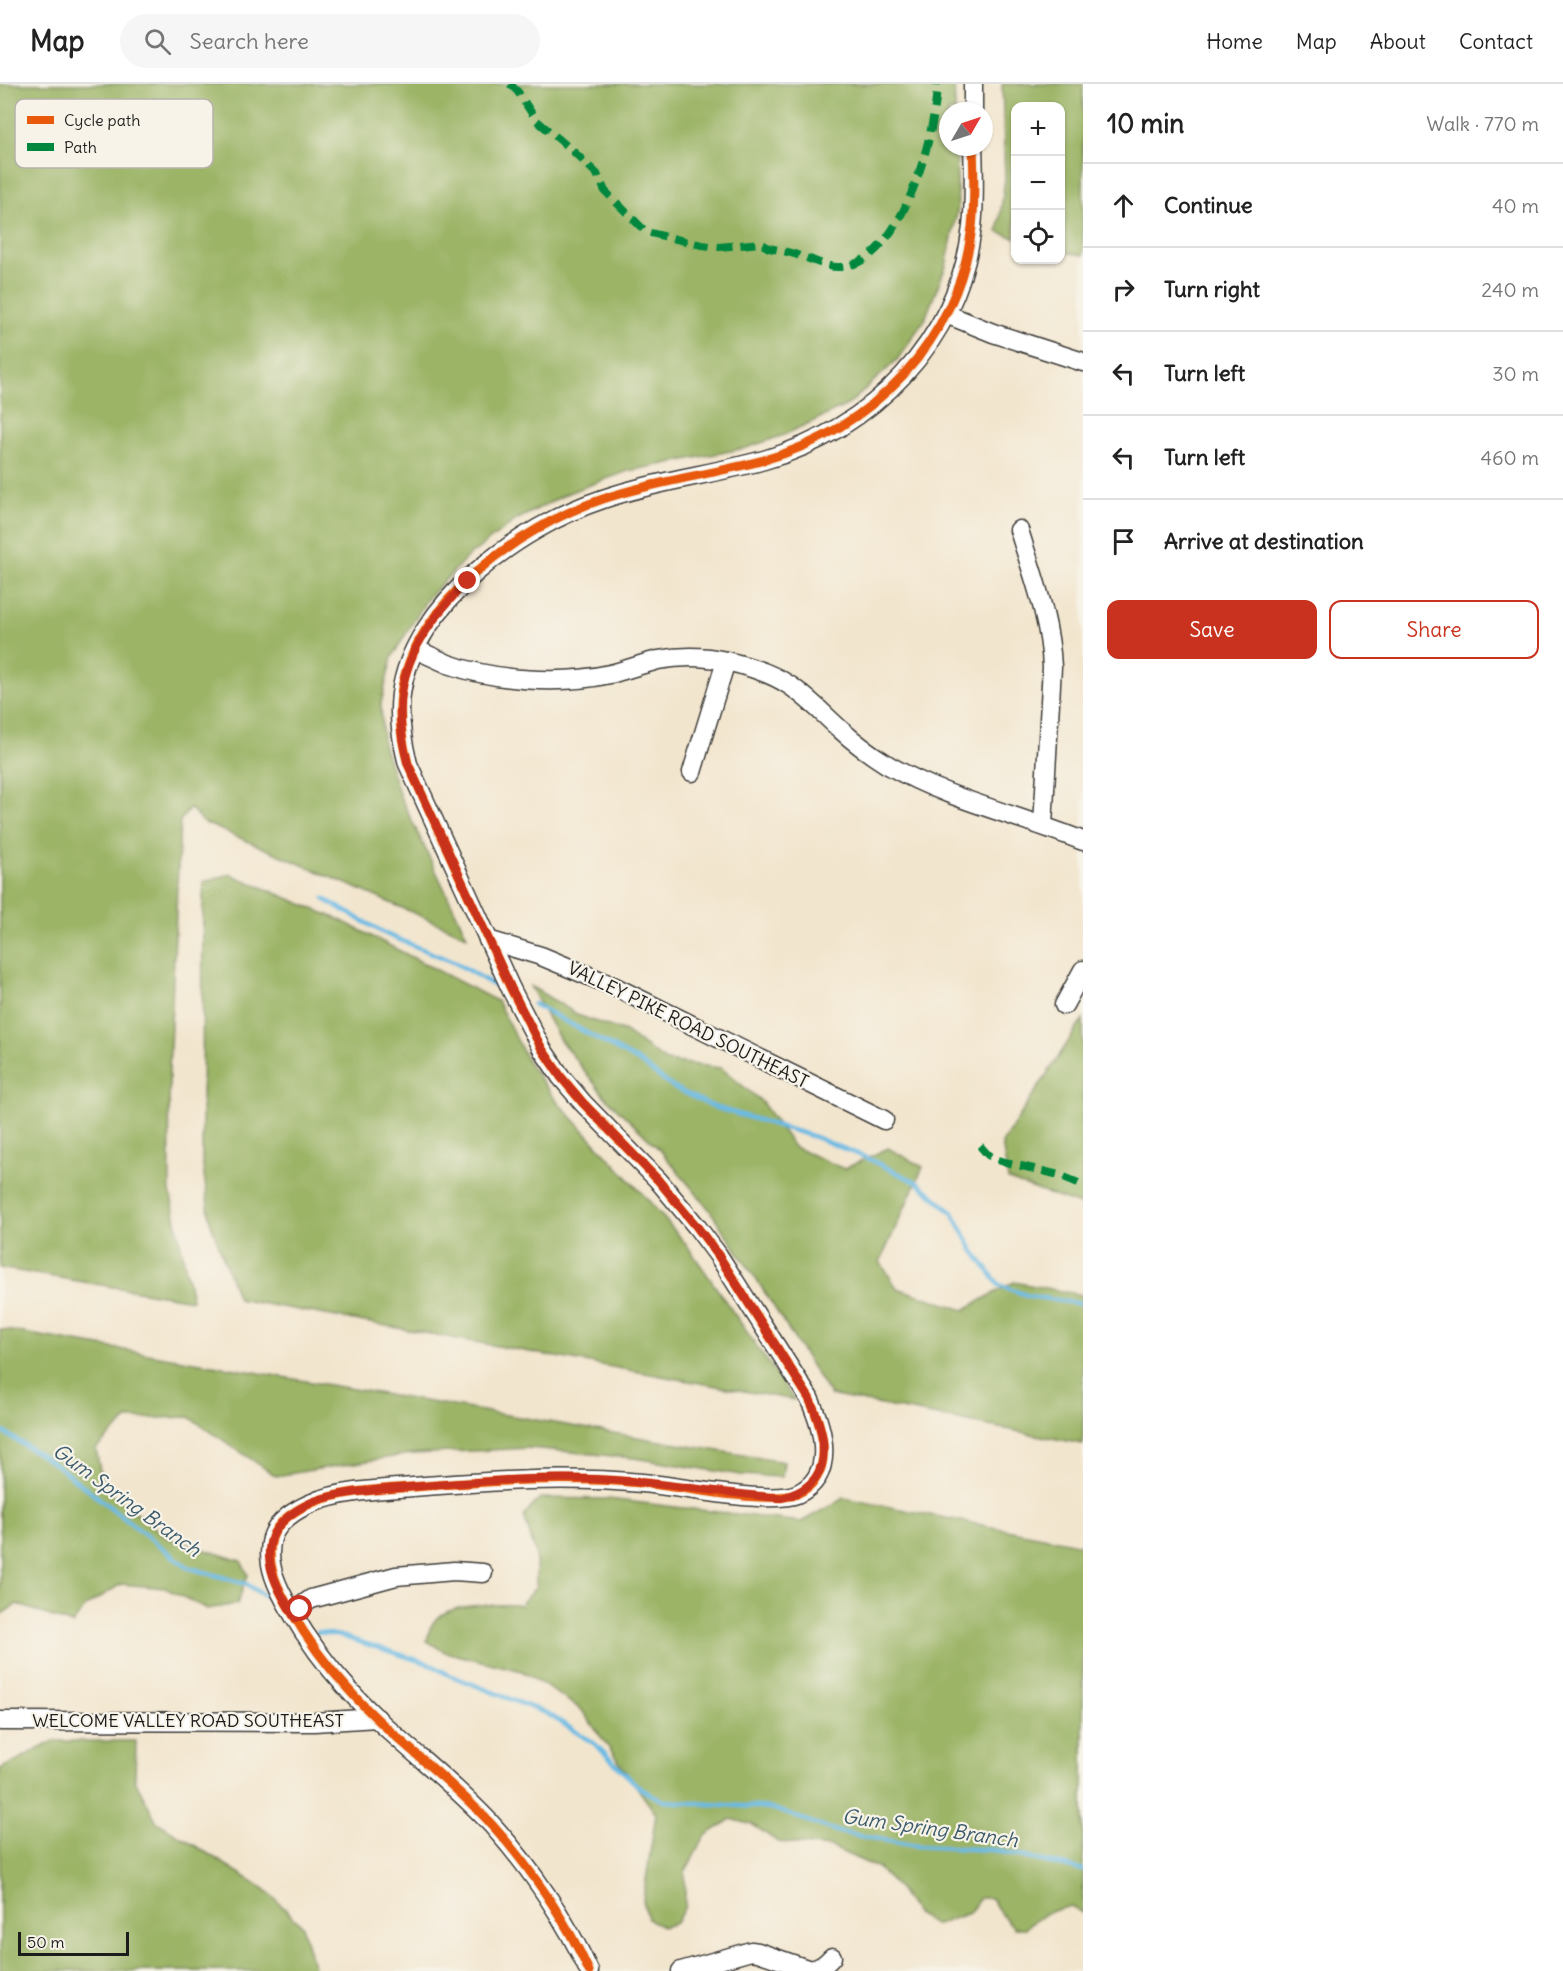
<!DOCTYPE html>
<meta charset="utf-8">
<style>
body{margin:0;font-family:Delius,sans-serif;background:#f6f6f6;color:#222}
.controls{position:absolute;right:18px;top:18px;display:grid;overflow:hidden;border-radius:12px;box-shadow:0 2px 4px #0004}
.controls button{width:54px;height:54px;display:grid;place-items:center;padding:0;border:0;border-bottom:2px solid #e0e0e0;background:#fff;color:#222;font:30px sans-serif}
.compass{position:absolute;left:939px;top:18px;width:54px;height:54px;border-radius:50%;background:#fff;box-shadow:0 2px 4px #0004;rotate:51deg}
.scale{position:absolute;left:18px;bottom:15px;width:111px;box-sizing:border-box;padding-left:6px;border:3px solid #1c1c1c;border-top:0;font-size:16px;line-height:21px;white-space:nowrap;color:#1c1c1c;-webkit-text-stroke:4px #f7f3e8;paint-order:stroke}
.stop{position:absolute;width:18px;height:18px;margin:-14px;border:4px solid #c8321e;border-radius:50%;background:#fff}
.stop.end{background:#c8321e;border-color:#fff;box-shadow:0 2px 6px #0008}
.list{margin:0;padding:0;list-style:none}
h2{display:flex;justify-content:space-between;align-items:center;height:78px;margin:0;padding:0 24px;font-size:26px}
h2 small{font-size:20px;font-weight:400;color:#767676}
.list li{display:grid;grid-template-columns:39px 1fr auto;gap:18px;align-items:center;box-sizing:border-box;height:84px;padding:0 24px;border-top:2px solid #e0e0e0}
.list b{display:block;font-size:22px;white-space:nowrap}
.list em{font-size:20px;font-style:normal;color:#767676}
.actions{display:flex;gap:12px;padding:18px 24px}
.actions a{flex:1;padding:14px 0;border:2px solid #c8321e;border-radius:12px;text-align:center;font-size:21px;color:#c8321e}
.actions .main{background:#c8321e;color:#fff}
.icon{flex:none;width:33px;height:33px;fill:none;stroke:currentColor;stroke-width:2;stroke-linecap:round;stroke-linejoin:round}
.map{position:relative;flex:none;width:1083px;height:1887px;overflow:hidden}
header{display:flex;align-items:center;gap:36px;box-sizing:border-box;height:84px;padding:0 30px;background:#fff;border-bottom:2px solid #e0e0e0}
header strong{font-size:28px}
nav{display:flex;gap:33px;margin-inline-start:auto;font-size:21px}
.search{width:420px;height:54px;background:#f6f6f6;display:flex;align-items:center;gap:15px;box-sizing:border-box;padding:0 21px;border-radius:33px;color:#767676;font-size:22px}
main{display:flex}
aside{flex:1;background:#fff}
.map>svg:first-child{display:block}
.forest{fill:#9bb466;stroke:#5c6841;stroke-width:1.5}
.lines{fill:none;stroke-linecap:round;stroke-linejoin:round}
.stream{stroke:#69bae4;stroke-width:4.5}
.minor-casing{stroke:#3c3a37;stroke-width:21}
.minor{stroke:#fff;stroke-width:18}
.quiet{stroke:#00873e;stroke-width:8;stroke-dasharray:15 8;stroke-linecap:butt}
.cycleway-casing{stroke:#f7f3e8;stroke-width:13}
.cycleway{stroke:#e8590c;stroke-width:9}
.route{stroke:#c8321e;stroke-width:8}
.labels{text-anchor:middle;stroke-width:4.5;stroke-linejoin:round;paint-order:stroke}
.street-label{font-size:18px;fill:#1c1c1c;stroke:#f7f3e8}
.water-label{font-size:20px;font-style:italic;fill:#3b5b6c;stroke:#f7f3e8}
.key{fill:#f7f3e8;stroke:#b5b2ab;stroke-width:1.5}
.key-label{font-size:16px;fill:#1c1c1c}
</style>
<header>
<strong>Map</strong>
<div class="search"><svg class="icon" aria-label="search" viewBox="0 0 24 24"><circle cx="10" cy="10" r="6"/><path d="M15 15l6 6"/></svg>Search here</div>
<nav><a>Home</a><a>Map</a><a>About</a><a>Contact</a></nav>
</header>
<main>
<div class="map">
<svg width="1083" height="1887" viewBox="0 0 1083 1887">
<rect width="100%" height="100%" fill="#f7f3e8"/>
<filter id="ink" filterUnits="userSpaceOnUse"><feTurbulence type="fractalNoise" baseFrequency=".0167" numOctaves="2"/><feDisplacementMap in="SourceGraphic" scale="12" xChannelSelector="R" yChannelSelector="G"/><feConvolveMatrix kernelMatrix="1 2 1 2 8 2 1 2 1" color-interpolation-filters="sRGB"/></filter>
<filter id="wash" filterUnits="userSpaceOnUse"><feTurbulence type="fractalNoise" baseFrequency=".008" numOctaves="4" result="noise"/><feDisplacementMap in="SourceGraphic" scale="24" xChannelSelector="R" yChannelSelector="G"/><feGaussianBlur stdDeviation="1.35" result="paint"/><feColorMatrix in="noise" values="0 0 0 0 0 0 0 0 0 0 0 0 0 0 0 0 0 1.4 0 .05"/><feComposite in="paint" operator="in"/></filter>
<g filter="url(#wash)">
<rect width="100%" height="100%" fill="#f2e5cd"/>
<g class="forest">
<path d="M0 0H954L955 27H948V63H956L958 124 946 182 925 235 897 276 849 320 784 351 746 364 628 387 568 409 516 436 466 474 427 515 392 573 381 619 383 660 400 712 467 852 203 738 190 724 180 737 169 987 170 1107 192 1216 0 1184Z"/>
<path d="M1002 0H1083V171L1061 168 1060 22H1016L1015 154 998 148 1005 95Z"/>
<path d="M230 790 340 836 497 917 530 981 554 1014 650 1118 686 1160 794 1316 238 1215 210 1137 202 1075 203 798Z"/>
<path d="M530 902 580 932 625 948 666 977 721 984 761 1017 794 1063 844 1085 888 1064 923 1083 880 1178 897 1204 964 1226 1014 1198 1083 1211V1360L830 1311 762 1204 709 1125 660 1066 606 1014 560 956Z"/>
<path d="M1083 935V1122L1008 1096 1002 1059Z"/>
<path d="M0 1245 784 1378 782 1393 741 1391 634 1374 530 1364 410 1370 276 1392 189 1333 127 1335 96 1365 103 1403 168 1454 241 1477 248 1491 237 1520 207 1525 165 1504 121 1500 86 1522 72 1540 17 1520 0 1531Z"/>
<path d="M540 1414 608 1415 801 1438 844 1414 1083 1461V1829L1071 1822 1046 1829 1025 1844H1014L999 1827 991 1814H980L969 1829 936 1841 916 1830 899 1805 878 1784 831 1763 778 1758 753 1741 731 1735 705 1752 685 1788V1822L676 1839 663 1843 648 1835 643 1816 656 1730 581 1625 522 1587 445 1568 427 1557C428 1553 429 1546 431 1542 445 1516 494 1521 520 1521L536 1503V1471L524 1432Z"/>
<path d="M54 1657H136L135 1696 157 1738 265 1805 302 1842 315 1887H0V1685Z"/>
</g>
<g class="lines">
<g class="stream">
<path d="M324 815 388 851 456 879 497 903"/>
<path d="M534 920 638 977 674 1004 714 1023 815 1053 867 1074 918 1099 953 1129 973 1166 999 1201 1029 1212 1083 1220"/>
<path d="M0 1346 55 1380 187 1483 246 1500 272 1517"/>
<path d="M317 1548 341 1552 430 1580 449 1591 548 1630 595 1660 641 1705 664 1717 771 1724 839 1748 917 1762 993 1766 1083 1786"/>
</g>
</g>
</g>
<g filter="url(#ink)">
<g class="lines">
<g class="minor-casing">
<g id="minor">
<path d="M973 27V0"/>
<path d="M946 230 993 249 1083 278"/>
<path d="M1019 446C1033 492 1050 535 1052 583L1043 741"/>
<path d="M415 565C426 570 437 575 448 580 495 597 562 601 610 590 626 586 642 580 658 576 680 572 705 572 726 577 748 582 771 589 789 601 809 614 824 631 841 646 855 659 872 671 888 681 949 716 1019 731 1083 757"/>
<path d="M692 688 726 577"/>
<path d="M488 856 541 872 613 902 884 1036"/>
<path d="M1064 921 1083 886"/>
<path d="M295 1534 304 1520 311 1515 396 1492 454 1487 483 1489"/>
<path d="M0 1637 314 1638 377 1634"/>
<path d="M589 1887C566 1836 530 1783 493 1742 448 1692 392 1655 348 1605 326 1581 307 1555 291 1527 278 1505 265 1480 272 1454 277 1437 297 1425 312 1419 339 1407 383 1405 413 1403 489 1397 565 1392 642 1399 676 1402 770 1421 797 1410 837 1392 823 1344 809 1314L718 1171 697 1143 658 1096 583 1019 561 993 542 965 511 905 408 680C402 657 398 635 401 610 413 519 521 442 603 415 655 397 710 391 764 376 871 346 959 257 972 143 975 117 974 90 973 63"/>
<path d="M681 1887 751 1867 758 1868 810 1886C820 1884 825 1881 832 1873"/>
</g>
</g>
<use href="#minor" class="minor"/>
<g class="quiet">
<path d="M510 0 518 8 536 36 573 67 597 90 605 107 646 148 702 161 719 163 760 159 769 164C779 166 790 168 800 172 812 175 827 184 840 183 902 181 936 49 937 0"/>
<path d="M980 1062 988 1071 997 1076 1059 1091 1083 1101"/>
</g>
<g class="cycleway-casing">
<path id="cycleway" d="M589 1887C566 1836 530 1783 493 1742 448 1692 392 1655 348 1605 326 1581 307 1555 291 1527 278 1505 265 1480 272 1454 277 1437 297 1425 312 1419 339 1407 383 1405 413 1403 489 1397 565 1392 642 1399 676 1402 770 1421 797 1410 837 1392 823 1344 809 1314L718 1171 697 1143 658 1096 583 1019 561 993 542 965 511 905 408 680C402 657 398 635 401 610 413 519 521 442 603 415 655 397 710 391 764 376 871 346 959 257 972 143 975 117 974 90 973 63"/>
</g>
<use href="#cycleway" class="cycleway"/>
</g>
</g>
<g class="lines" filter="url(#ink)">
<path class="route" d="M300 1525 295 1534C281 1511 259 1476 274 1449 282 1435 297 1425 312 1418 337 1408 383 1405 411 1403 471 1398 532 1393 592 1395 656 1397 718 1409 782 1414 836 1400 828 1355 809 1314L718 1171 697 1143 658 1096 583 1019 561 993 542 965 511 904 408 680C386 603 413 551 468 497"/>
</g>
<g class="labels">
<g class="street-label">
<text transform="translate(688 941) rotate(26)" y="6">VALLEY PIKE ROAD SOUTHEAST</text>
<text x="188" y="1643">WELCOME VALLEY ROAD SOUTHEAST</text>
</g>
<g class="water-label">
<text transform="translate(127 1416) rotate(36)" y="7">Gum Spring Branch</text>
<text transform="translate(930 1744) rotate(8)" y="7">Gum Spring Branch</text>
</g>
</g>
<rect x="15" y="15" width="198" height="69" rx="9" class="key"/>
<rect x="27" y="32" width="27" height="8" fill="#e8590c"/>
<rect x="27" y="59" width="27" height="8" fill="#00873e"/>
<g class="key-label">
<text x="64" y="42">Cycle path</text>
<text x="64" y="69">Path</text>
</g>
</svg>
<div class="controls">
<button>+</button>
<button>−</button>
<button><svg class="icon" aria-label="locate" viewBox="0 0 24 24"><circle cx="12" cy="12" r="6"/><path d="M12 2v4M12 18v4M2 12h4M18 12h4"/></svg></button>
</div>
<svg class="compass" viewBox="-18 -18 36 36"><path d="M0-13l5 13h-10z" fill="#e53935"/><path d="M0 13l5-13h-10z" fill="#767676"/></svg>
<div class="scale">50 m</div>
<div class="stop" style="left:300px;top:1525px"></div>
<div class="stop end" style="left:468px;top:497px"></div>
</div>
<aside>
<h2>10 min<small>Walk · 770 m</small></h2>
<ul class="list">
<li><svg class="icon" aria-label="ahead" viewBox="0 0 24 24"><path d="M12 20V5M6 11l6-6 6 6"/></svg><div><b>Continue</b></div><em>40 m</em></li>
<li><svg class="icon" aria-label="right" viewBox="0 0 24 24"><path d="M7 20v-9h11M14 6l5 5-5 5"/></svg><div><b>Turn right</b></div><em>240 m</em></li>
<li><svg class="icon" aria-label="left" viewBox="0 0 24 24"><path d="M17 20v-9H6M10 6l-5 5 5 5"/></svg><div><b>Turn left</b></div><em>30 m</em></li>
<li><svg class="icon" aria-label="left" viewBox="0 0 24 24"><path d="M17 20v-9H6M10 6l-5 5 5 5"/></svg><div><b>Turn left</b></div><em>460 m</em></li>
<li><svg class="icon" aria-label="arrive" viewBox="0 0 24 24"><path d="M6 21V4h12l-3 4 3 4H6"/></svg><div><b>Arrive at destination</b></div></li>
</ul>
<div class="actions"><a class="main">Save</a><a>Share</a></div>
</aside>
</main>
